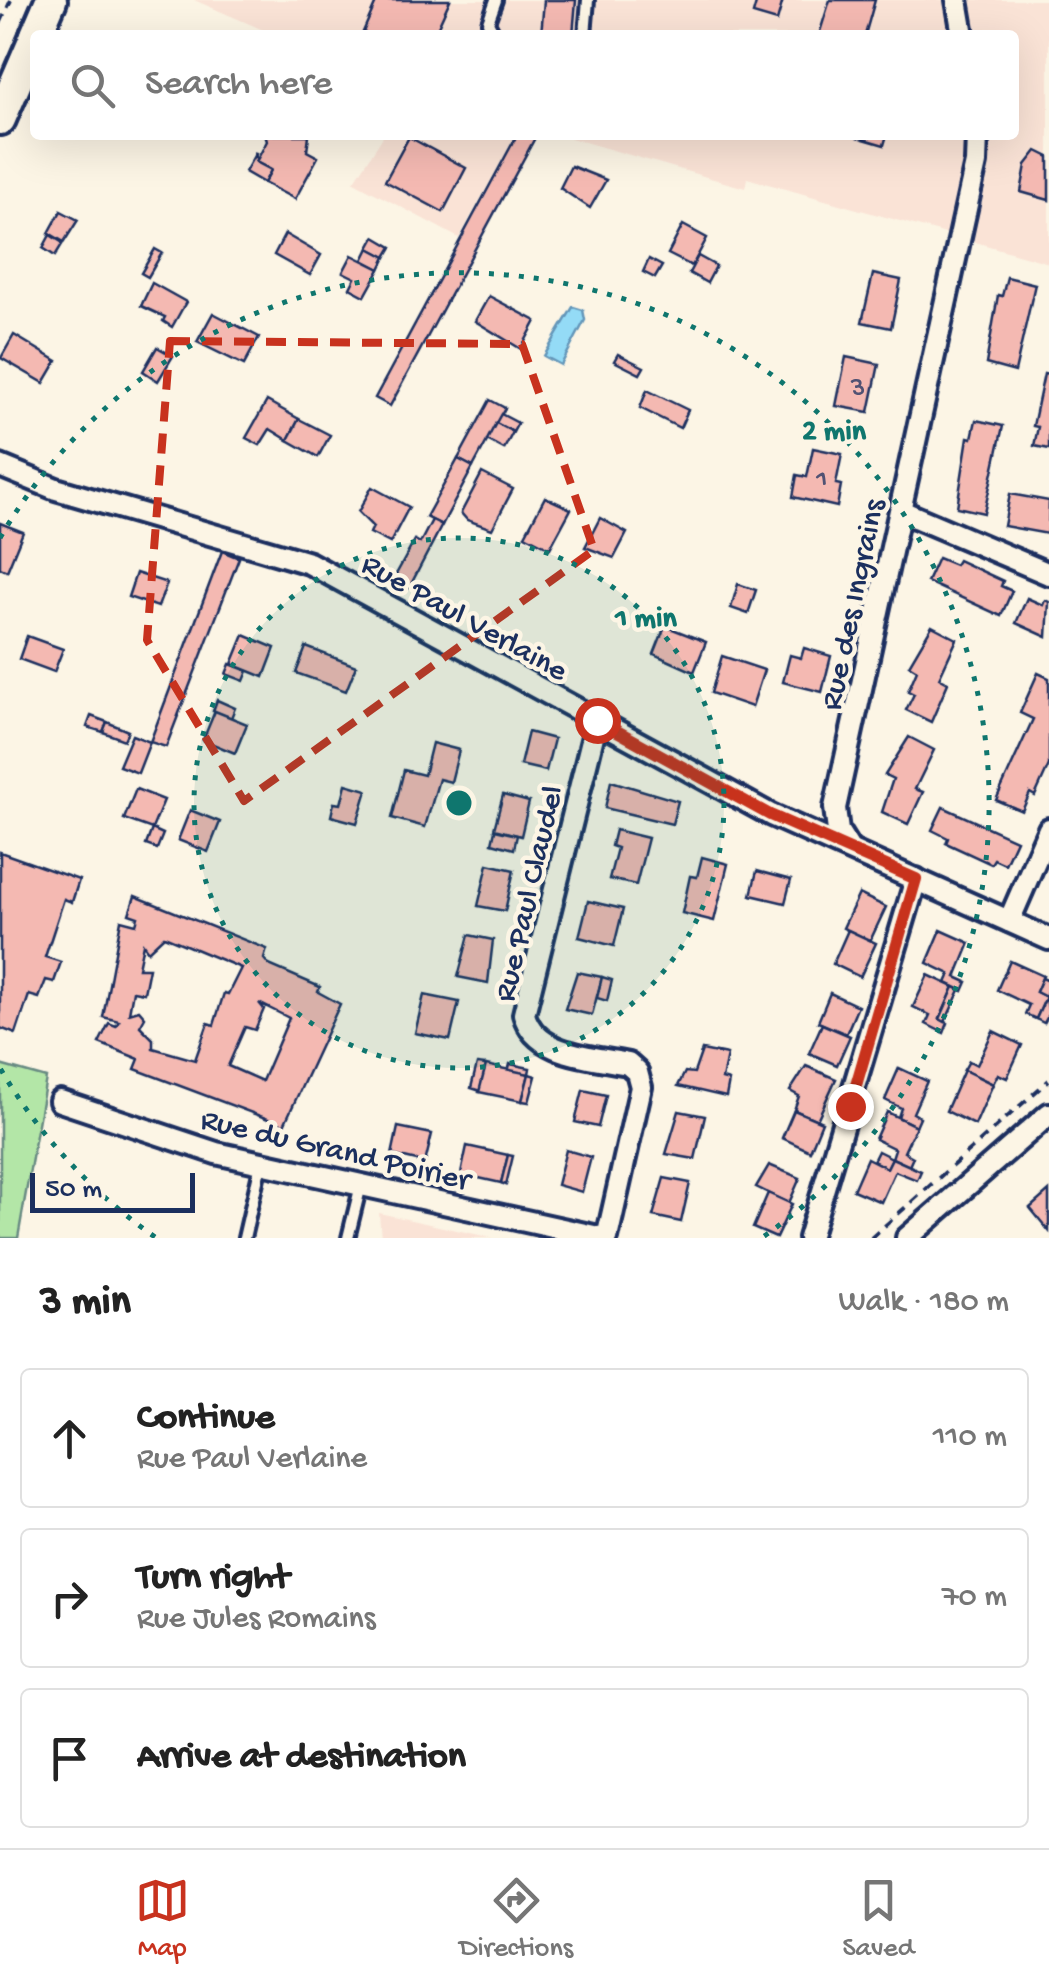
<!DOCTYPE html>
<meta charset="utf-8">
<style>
body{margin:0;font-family:"Gochi Hand",sans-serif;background:#f6f6f6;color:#222}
.scale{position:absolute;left:30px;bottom:25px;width:165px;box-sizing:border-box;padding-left:10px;border:5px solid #1b2f5e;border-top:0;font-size:28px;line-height:35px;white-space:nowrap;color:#1b2f5e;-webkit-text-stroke:8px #fcf5e5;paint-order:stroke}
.stop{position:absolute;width:30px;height:30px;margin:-22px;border:8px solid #c8321e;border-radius:50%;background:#fff}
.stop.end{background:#c8321e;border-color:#fff;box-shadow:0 2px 10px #0008}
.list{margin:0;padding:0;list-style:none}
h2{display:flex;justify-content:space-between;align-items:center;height:130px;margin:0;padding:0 40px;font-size:42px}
h2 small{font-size:32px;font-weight:400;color:#767676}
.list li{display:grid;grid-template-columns:65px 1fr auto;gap:30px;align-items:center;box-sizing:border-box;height:140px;margin:0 20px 20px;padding:0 20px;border:2px solid #e0e0e0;border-radius:10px}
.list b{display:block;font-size:38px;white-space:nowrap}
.list p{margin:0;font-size:32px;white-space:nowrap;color:#767676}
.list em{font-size:32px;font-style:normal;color:#767676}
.icon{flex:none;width:55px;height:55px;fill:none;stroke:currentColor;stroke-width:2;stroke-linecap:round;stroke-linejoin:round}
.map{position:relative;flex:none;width:1049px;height:1238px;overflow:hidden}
.search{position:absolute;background:#fff;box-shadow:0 10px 40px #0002;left:30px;right:30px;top:30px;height:110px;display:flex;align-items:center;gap:25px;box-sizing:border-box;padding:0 35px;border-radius:10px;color:#767676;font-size:38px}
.sheet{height:610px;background:#fff}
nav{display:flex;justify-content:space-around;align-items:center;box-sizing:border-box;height:140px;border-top:2px solid #e0e0e0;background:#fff;font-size:28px;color:#767676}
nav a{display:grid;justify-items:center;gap:5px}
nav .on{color:#c8321e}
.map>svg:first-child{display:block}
.built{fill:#fae3d6}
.green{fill:#b3e6a7;stroke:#678a82;stroke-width:2.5}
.water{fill:#94dbf6;stroke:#6496b9;stroke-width:2.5}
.building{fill:#f4b9b2;stroke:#1b2f5e;stroke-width:2.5;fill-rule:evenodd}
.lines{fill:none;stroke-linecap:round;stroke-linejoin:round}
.service-casing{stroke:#1b2f5e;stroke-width:18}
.minor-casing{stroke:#1b2f5e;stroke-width:28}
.primary-casing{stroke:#1b2f5e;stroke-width:38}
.path{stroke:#1b2f5e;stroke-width:4;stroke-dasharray:10 8;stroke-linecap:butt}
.service{stroke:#fcf5e5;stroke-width:10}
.minor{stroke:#fcf5e5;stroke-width:20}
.primary{stroke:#fcf5e5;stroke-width:30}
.route{stroke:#c8321e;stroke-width:12}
.marked{fill:none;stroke:#c8321e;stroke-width:8;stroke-dasharray:20 12;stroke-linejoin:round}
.ring{fill:none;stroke:#0f766e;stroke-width:5;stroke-dasharray:5 10}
.labels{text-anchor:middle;stroke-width:9;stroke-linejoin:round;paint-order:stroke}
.number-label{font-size:28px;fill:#515273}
.street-label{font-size:32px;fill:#1b2f5e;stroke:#fcf5e5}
.centre{fill:#0f766e;stroke:#fcf5e5;stroke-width:5}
.ring-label{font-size:30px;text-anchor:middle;font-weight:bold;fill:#0f766e;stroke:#fcf5e5;stroke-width:9;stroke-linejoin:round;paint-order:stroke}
</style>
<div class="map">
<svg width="1049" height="1238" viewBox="0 0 1049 1238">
<rect width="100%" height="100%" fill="#fcf5e5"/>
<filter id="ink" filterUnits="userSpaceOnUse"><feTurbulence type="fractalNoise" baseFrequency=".01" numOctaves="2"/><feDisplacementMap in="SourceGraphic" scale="20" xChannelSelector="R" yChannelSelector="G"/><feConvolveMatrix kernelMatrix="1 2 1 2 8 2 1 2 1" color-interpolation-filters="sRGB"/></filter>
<g filter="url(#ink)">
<g class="built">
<path d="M194 0H1049V263L747 178 745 188 560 135H1014V35H275Z"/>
<path d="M384 135H516L459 238 354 182Z"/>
<path d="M379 1213 493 1238H381Z"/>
</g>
<path class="green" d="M0 1065 46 1078 18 1238H0Z"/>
<path class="water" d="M573 307 583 310 585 320 561 365 544 356Z"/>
<g class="building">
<path d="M377 0H450L434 35H370L363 32Z"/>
<path d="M544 0H576L573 35H541Z"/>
<path d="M757 0H783L777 21 753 14Z"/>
<path d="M830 0H875L865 35H819Z"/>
<path d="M265 135H309L307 151 318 157 295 199 264 183 271 170 256 162 267 141Z"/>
<path d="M517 135 536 136 390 406 375 398Z"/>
<path d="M850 135H887L884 145Z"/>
<path d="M409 137 466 168 443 212 385 181Z"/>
<path d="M1037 151 1049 157V200L1021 192 1026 165Z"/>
<path d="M256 152V162L271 170 264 183 245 172Z"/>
<path d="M571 166 606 180 590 208 560 188Z"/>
<path d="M61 211 78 220 64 242 49 233Z"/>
<path d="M683 225 707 238 692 266 668 254Z"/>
<path d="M285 234 321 255 310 275 274 255Z"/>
<path d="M50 235 63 243 55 256 43 248Z"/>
<path d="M375 237 392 247 386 257 369 248Z"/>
<path d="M369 248 386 257 380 269 363 260Z"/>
<path d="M155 249 162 253 148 277 141 273Z"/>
<path d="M352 255 380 269 365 296 350 288 355 278 343 272Z"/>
<path d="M698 256 716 266 707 283 689 273Z"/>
<path d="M649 259 662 266 655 278 643 272Z"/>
<path d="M873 274 901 280 891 328 862 322Z"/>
<path d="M1007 277 1035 284 1015 372 986 364 998 295 1002 296Z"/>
<path d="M152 283 186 302 172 327 163 321 165 317 141 306Z"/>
<path d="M489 296 536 321 521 349 475 321Z"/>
<path d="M213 313 259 337 244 365 197 342Z"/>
<path d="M14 335 57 361 44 383 1 358Z"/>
<path d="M157 347 173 356 158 381 143 371Z"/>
<path d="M618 354 644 367 640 374 614 361Z"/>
<path d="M846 357 879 364 869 412 836 406Z"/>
<path d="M1044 374 1049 375V449L1034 446 1038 427 1033 426Z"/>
<path d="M647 390 688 410 680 428 640 408Z"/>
<path d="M490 400 505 408 473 467 458 459Z"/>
<path d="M267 401 299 419 288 440 270 429 260 445 246 438Z"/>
<path d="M501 414 518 423 513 432 496 423Z"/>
<path d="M299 419 330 435 318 457 288 440Z"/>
<path d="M976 420 1003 426 984 513 957 507 968 437 972 438Z"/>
<path d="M496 423 513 432 504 449 487 440Z"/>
<path d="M813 448 842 454 836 484 841 485 837 507 793 497 797 475 807 477Z"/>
<path d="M458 459 473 467 442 525 426 517Z"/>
<path d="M482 473 513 489 492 529 467 520 461 513Z"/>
<path d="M372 487 409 507 390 543 370 533 373 527 358 512Z"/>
<path d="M1010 494 1049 501 1048 534 1004 526Z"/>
<path d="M545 497 571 509 550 548 525 535Z"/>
<path d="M600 518 627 533 614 558 585 547Z"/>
<path d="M432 520 442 525 409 588 394 578 415 540 420 543Z"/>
<path d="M0 523 23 532 7 571 0 568Z"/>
<path d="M222 551 239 558 166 747 150 742Z"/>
<path d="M938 558 955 565 958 560 1003 581 1001 586 1012 591 1001 616 927 582Z"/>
<path d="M136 573 167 583 158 607 128 597Z"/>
<path d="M738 584 756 590 748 614 731 608Z"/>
<path d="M1027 598 1043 605 1045 600 1049 602 1047 637 1016 623Z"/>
<path d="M665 626 706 642 694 672 654 654Z"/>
<path d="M932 626 957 639 939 678 948 683 931 722 906 710 914 694 908 691 917 670 909 665Z"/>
<path d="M244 635 275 648 264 677 232 664Z"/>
<path d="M27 636 63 649 54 672 19 659Z"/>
<path d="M306 647 356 666 346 691 296 673Z"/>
<path d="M804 648 831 656 822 692 783 682 790 655 801 658Z"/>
<path d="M722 656 764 670 752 707 711 693Z"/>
<path d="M230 664 248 671 244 681 226 674Z"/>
<path d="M1038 673 1049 678V765L1035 796 1030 793 1022 811 996 800 1033 719 1020 713Z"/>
<path d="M217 700 235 708 231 718 213 711Z"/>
<path d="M215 711 247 724 235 753 203 740Z"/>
<path d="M91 716 107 722 103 732 87 727Z"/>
<path d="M107 722 128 731 124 740 103 732Z"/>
<path d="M528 732 554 739 546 771 520 765Z"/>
<path d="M132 735 150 742 138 773 119 766Z"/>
<path d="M909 737 934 750 915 789 923 792 908 824 882 812 893 779 885 775Z"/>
<path d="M432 743 459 750 451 782 439 779 425 827 392 818 404 770 424 775Z"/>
<path d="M611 781 678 801 672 824 605 808Z"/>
<path d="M346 784 367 790 357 823 331 816 334 803 341 804Z"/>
<path d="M136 789 164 800 152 829 124 819Z"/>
<path d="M503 795 529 802 521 836 494 829Z"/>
<path d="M943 807 1016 840 1005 864 994 859 991 864 946 843 948 838 932 830Z"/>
<path d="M190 810 220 822 208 852 178 840Z"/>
<path d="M152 829 163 834 157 849 146 845Z"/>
<path d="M495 830 517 835 514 849 492 843Z"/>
<path d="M615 830 648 838 636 885 609 879 617 848 611 846Z"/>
<path d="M0 852 79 880 72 902 64 899 45 957 61 962 54 982 46 980 39 998 29 995 16 1034 0 1028Z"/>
<path d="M702 857 728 864 714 921 682 913 690 876 697 877Z"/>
<path d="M488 864 514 870 505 911 478 906Z"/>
<path d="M757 871 791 880 785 903 751 895Z"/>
<path d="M859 894 886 907 870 941 843 928Z"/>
<path d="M135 896 267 949 264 959 269 965 320 987 318 992 340 1004 284 1125 135 1069 139 1059 99 1043 109 1023 116 1026 119 1021 103 1017 121 920 136 924 138 917 129 914ZM164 936 241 968 228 994 224 993 214 1025 208 1023 195 1060 153 1048V1039L140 1026 145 1017 139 1010 129 1013 133 991 144 993 149 968H138L143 944 148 951ZM259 1003 289 1018 262 1081 228 1066 245 1027 255 1030 264 1009Z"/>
<path d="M588 901 623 909 614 946 579 937Z"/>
<path d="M848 930 876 943 860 977 833 964Z"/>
<path d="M941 930 970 943 956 977 967 982 963 991 946 983 950 974 927 963Z"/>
<path d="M469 935 493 940 488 983 458 977Z"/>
<path d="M1010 961 1043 976 1036 992 1046 997 1036 1019 1025 1014 1029 1005 997 990Z"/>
<path d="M577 972 602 977 592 1015 565 1009Z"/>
<path d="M928 975 954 987 940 1019 948 1023 944 1033 926 1024 930 1015 913 1007Z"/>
<path d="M602 977 612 980 607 1001 597 998Z"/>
<path d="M1042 978 1049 981 1046 997 1036 992Z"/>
<path d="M954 987 960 990 945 1022 940 1019Z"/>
<path d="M830 993 858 1006 846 1034 818 1022Z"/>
<path d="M424 995 459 1002 450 1040 415 1033Z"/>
<path d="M1046 997 1049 1014 1044 1023 1036 1019Z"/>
<path d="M822 1024 850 1036 837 1065 809 1053Z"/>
<path d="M993 1031 1022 1045 1007 1078 998 1074 993 1084 964 1070 969 1061 977 1065Z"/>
<path d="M702 1050 727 1055 722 1079 729 1081 726 1097 678 1086 685 1072 694 1073Z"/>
<path d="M477 1064 486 1065 480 1091 471 1088Z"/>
<path d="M510 1064 530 1068 529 1074 508 1072Z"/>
<path d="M486 1065 529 1074 522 1101 479 1092Z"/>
<path d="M806 1066 836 1079 817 1120 794 1110 799 1096 790 1091Z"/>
<path d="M899 1068 927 1081 913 1113 920 1117 916 1126 898 1117 901 1108 885 1100Z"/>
<path d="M964 1070 993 1084 975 1125 946 1111Z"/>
<path d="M529 1074 536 1076 529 1102 522 1101Z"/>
<path d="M583 1090 606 1095 598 1127 575 1122Z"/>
<path d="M794 1110 822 1122 810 1151 782 1138Z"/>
<path d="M679 1111 705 1116 695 1159 666 1154Z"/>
<path d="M887 1112 916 1126 904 1152 913 1157 909 1166 892 1158 895 1149 875 1139Z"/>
<path d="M398 1127 432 1134 425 1163 392 1155Z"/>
<path d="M467 1146 508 1155 501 1183 461 1174Z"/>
<path d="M566 1150 591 1157 582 1192 557 1185Z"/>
<path d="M878 1151 892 1158 887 1168 873 1161Z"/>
<path d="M508 1155 513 1156 506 1185 501 1183Z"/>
<path d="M867 1158 887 1168 892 1158 921 1171 917 1180 895 1171 881 1202 853 1190Z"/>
<path d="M769 1165 800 1178 789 1203 756 1187Z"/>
<path d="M664 1178 690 1183 681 1222 653 1216Z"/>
<path d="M1049 1191V1231L1030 1208Z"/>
<path d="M768 1193 792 1204 776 1238 753 1228Z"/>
</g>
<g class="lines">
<g class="service-casing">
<g id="service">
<path d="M495 35 488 22 496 0"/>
<path d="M585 35 588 0"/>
<path d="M244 1238 261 1164"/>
<path d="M348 1238 361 1185"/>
</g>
</g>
<g class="minor-casing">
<g id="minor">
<path d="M957 0 963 35"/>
<path d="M0 466 56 489 309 563 771 815 1049 939"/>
<path d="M901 511 1049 574"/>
<path d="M597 720 524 1014C535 1056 591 1056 628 1064L637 1072 641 1087 607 1238"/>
<path d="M848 847 838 831 835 808 976 163 977 135"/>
<path d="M1009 921 1049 829"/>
<path d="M60 1101 216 1153 603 1238"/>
<path d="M809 1238 916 879"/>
<path d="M907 1238 1049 1114"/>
</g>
</g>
<g class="primary-casing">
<g id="primary">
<path d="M36 35 51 0"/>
<path d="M0 119 35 38"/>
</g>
</g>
<g class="path">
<path d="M0 24 11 0"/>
<path d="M871 1238 1049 1080"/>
</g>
<use href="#service" class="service"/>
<use href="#minor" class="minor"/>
<use href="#primary" class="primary"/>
</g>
</g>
<g class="lines" filter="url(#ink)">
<path class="route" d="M597 720 770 815 916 879 850 1106"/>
</g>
<path class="marked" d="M170 341 522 344 594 550 244 801 147 640Z"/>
<circle cx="459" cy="803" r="265" fill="#0f766e" fill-opacity=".12"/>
<g class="ring">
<circle cx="459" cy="803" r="265"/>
<path d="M155 1237A530 530 0 0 1 0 1068M0 538A530 530 0 1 1 763 1237"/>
</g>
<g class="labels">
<g class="number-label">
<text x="858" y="395">3</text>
<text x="822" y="486">1</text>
</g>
<g class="street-label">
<text transform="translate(850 604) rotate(-78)" y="11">Rue des Ingrains</text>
<text transform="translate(466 615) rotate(29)" y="11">Rue Paul Verlaine</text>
<text transform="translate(526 893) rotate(-77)" y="11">Rue Paul Claudel</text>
<text transform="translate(336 1147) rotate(13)" y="11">Rue du Grand Poirier</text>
</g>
</g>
<circle cx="459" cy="803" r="15" class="centre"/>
<g class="ring-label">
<text x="834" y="439">2 min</text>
<text x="646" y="626">1 min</text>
</g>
</svg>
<div class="scale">50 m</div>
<div class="stop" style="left:597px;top:720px"></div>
<div class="stop end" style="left:850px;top:1106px"></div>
<div class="search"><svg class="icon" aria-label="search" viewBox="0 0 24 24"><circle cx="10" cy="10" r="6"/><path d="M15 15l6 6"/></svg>Search here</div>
</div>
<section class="sheet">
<h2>3 min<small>Walk · 180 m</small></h2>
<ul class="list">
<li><svg class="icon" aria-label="ahead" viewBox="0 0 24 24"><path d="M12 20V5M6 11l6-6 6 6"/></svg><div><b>Continue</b><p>Rue Paul Verlaine</p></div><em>110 m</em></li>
<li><svg class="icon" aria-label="right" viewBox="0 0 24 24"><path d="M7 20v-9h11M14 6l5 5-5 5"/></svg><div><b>Turn right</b><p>Rue Jules Romains</p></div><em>70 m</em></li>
<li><svg class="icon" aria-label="arrive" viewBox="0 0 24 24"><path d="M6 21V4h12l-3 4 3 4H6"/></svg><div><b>Arrive at destination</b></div></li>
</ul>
</section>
<nav>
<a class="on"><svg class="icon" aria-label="map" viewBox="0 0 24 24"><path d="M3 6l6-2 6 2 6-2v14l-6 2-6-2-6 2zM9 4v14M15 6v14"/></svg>Map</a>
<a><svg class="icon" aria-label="directions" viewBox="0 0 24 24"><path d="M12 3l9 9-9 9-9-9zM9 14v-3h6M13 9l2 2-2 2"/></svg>Directions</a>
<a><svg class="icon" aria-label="saved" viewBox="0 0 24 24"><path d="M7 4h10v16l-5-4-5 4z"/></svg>Saved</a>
</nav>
